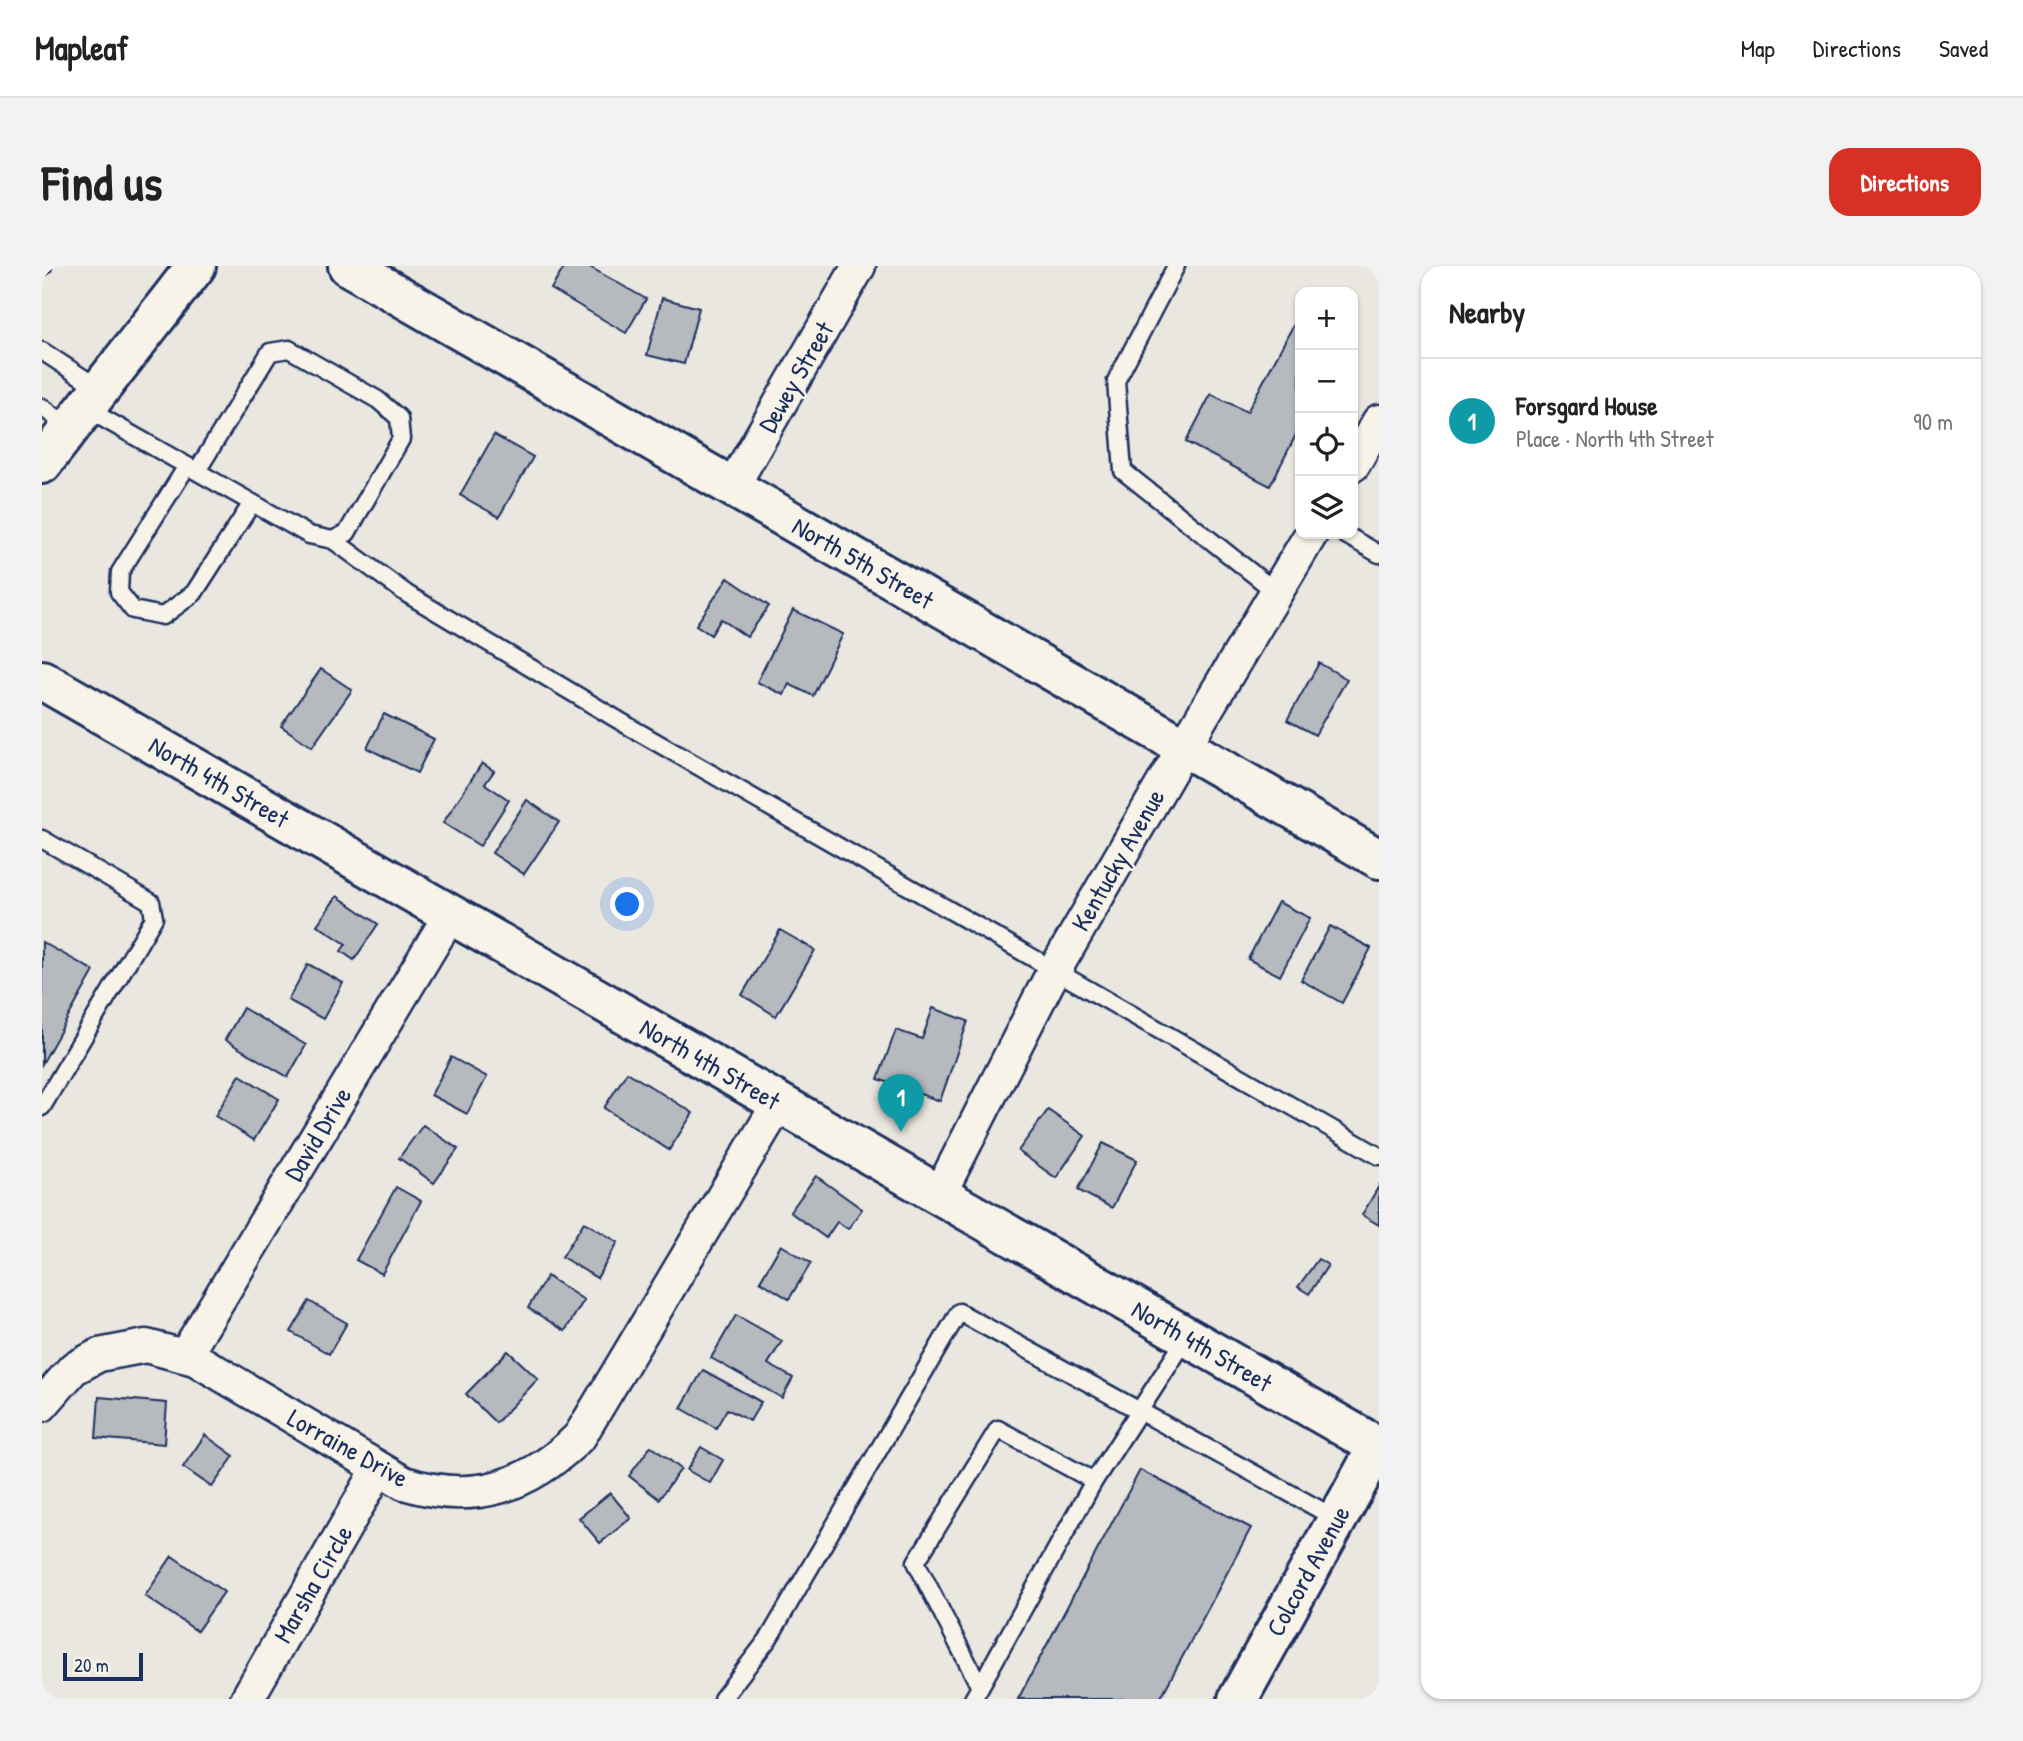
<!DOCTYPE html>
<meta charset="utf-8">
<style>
body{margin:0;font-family:"Patrick Hand",sans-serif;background:#f2f2f2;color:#222}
.controls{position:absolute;right:21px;top:21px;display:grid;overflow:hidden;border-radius:14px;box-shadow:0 2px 5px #0004}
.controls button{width:63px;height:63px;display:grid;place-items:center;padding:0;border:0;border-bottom:2px solid #e0e0e0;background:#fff;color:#222;font:35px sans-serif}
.scale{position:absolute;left:21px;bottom:18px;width:80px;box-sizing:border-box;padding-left:7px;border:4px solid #1b2f5e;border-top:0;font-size:19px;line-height:24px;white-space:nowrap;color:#1b2f5e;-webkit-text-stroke:5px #f7f3e8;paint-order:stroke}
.you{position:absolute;left:586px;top:639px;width:24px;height:24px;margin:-18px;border:5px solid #fff;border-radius:50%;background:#1a73e8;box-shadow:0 0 0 10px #1a73e833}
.badge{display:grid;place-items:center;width:46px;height:46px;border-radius:50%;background:#d93025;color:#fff;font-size:23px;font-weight:700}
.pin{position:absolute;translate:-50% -58px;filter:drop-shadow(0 2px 4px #0008)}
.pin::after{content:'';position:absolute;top:37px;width:24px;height:21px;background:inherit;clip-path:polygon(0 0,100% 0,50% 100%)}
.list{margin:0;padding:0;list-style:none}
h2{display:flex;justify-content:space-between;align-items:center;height:91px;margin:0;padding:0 28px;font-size:30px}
h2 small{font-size:23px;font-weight:400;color:#767676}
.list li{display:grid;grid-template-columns:46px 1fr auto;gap:21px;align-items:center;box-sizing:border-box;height:126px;padding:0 28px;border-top:2px solid #e0e0e0}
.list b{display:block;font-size:26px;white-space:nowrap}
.list p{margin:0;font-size:23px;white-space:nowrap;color:#767676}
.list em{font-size:23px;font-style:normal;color:#767676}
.icon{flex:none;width:38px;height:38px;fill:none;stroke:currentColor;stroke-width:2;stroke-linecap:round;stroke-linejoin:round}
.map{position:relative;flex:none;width:1337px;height:1433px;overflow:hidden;border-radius:21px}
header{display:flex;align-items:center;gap:42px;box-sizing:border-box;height:98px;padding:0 35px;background:#fff;border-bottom:2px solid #e0e0e0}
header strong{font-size:33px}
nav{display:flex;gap:38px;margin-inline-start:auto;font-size:24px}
.intro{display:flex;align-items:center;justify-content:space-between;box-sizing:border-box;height:168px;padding:0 42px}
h1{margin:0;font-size:49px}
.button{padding:18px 32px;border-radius:21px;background:#d93025;color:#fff;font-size:24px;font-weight:700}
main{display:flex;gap:42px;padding:0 42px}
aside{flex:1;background:#fff;border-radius:21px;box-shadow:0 2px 5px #0004}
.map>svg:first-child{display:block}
.building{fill:#b6babf;stroke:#1b2f5e;stroke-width:2}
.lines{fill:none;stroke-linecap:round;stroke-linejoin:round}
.lane-casing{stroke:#1b2f5e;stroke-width:21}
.street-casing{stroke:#1b2f5e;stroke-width:37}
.secondary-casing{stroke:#1b2f5e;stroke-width:44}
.lane{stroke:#f7f3e8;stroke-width:16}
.street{stroke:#f7f3e8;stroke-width:32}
.secondary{stroke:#f7f3e8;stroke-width:38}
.labels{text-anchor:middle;stroke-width:5;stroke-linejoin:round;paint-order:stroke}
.street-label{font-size:26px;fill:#1b2f5e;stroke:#f7f3e8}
</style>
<header>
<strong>Mapleaf</strong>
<nav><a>Map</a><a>Directions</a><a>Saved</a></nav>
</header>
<div class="intro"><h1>Find us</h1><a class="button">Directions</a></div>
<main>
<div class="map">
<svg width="1337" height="1433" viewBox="0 0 1337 1433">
<rect width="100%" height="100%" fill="#eae7e0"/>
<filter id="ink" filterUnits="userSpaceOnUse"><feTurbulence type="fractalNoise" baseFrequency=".0143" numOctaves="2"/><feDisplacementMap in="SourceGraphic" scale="14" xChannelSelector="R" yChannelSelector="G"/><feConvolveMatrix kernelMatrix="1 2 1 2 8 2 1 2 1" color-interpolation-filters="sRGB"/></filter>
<g filter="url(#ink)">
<g class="building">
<path d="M523 0H546L604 33 584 67 509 23Z"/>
<path d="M620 32 657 42 642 98 605 89Z"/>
<path d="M1251 60 1258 64V161L1228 220 1144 176 1169 128 1205 146Z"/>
<path d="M452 169 491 191 457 251 418 229Z"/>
<path d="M686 312 727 340 705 371 679 353 669 369 654 359Z"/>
<path d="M751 344 801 368 771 430 747 418 742 429 715 416Z"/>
<path d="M1277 397 1305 413 1273 469 1245 454Z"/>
<path d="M279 403 310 424 270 481 239 460Z"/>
<path d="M342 448 392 473 375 507 325 482Z"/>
<path d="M440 497 452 505 443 518 467 534 438 580 401 557Z"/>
<path d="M485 534 517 556 482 608 450 587Z"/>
<path d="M295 630 336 658 312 694 299 685 304 678 275 659Z"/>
<path d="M1236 636 1268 652 1238 710 1206 693Z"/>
<path d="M1288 660 1329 682 1300 737 1259 714Z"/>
<path d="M738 664 773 684 734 750 700 729Z"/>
<path d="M0 676 52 705 0 798Z"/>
<path d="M266 698 301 717 281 753 246 734Z"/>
<path d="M201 742 264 779 246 811 183 774Z"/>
<path d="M891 742 926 755 898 835 836 813 854 764 880 773Z"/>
<path d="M409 791 445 811 425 848 389 829Z"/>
<path d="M585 806 651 847 627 884 562 842Z"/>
<path d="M198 809 237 833 212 874 173 850Z"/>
<path d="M1006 844 1043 870 1014 912 976 885Z"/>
<path d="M381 859 416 883 392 917 357 892Z"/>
<path d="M1061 877 1095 894 1070 942 1036 924Z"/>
<path d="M774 910 820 943 806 963 795 956 784 972 748 946Z"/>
<path d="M1337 920V959L1320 949Z"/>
<path d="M354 921 379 935 340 1008 314 994Z"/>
<path d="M542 956 576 976 555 1012 520 991Z"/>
<path d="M739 979 769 997 747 1033 718 1015Z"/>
<path d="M1276 993 1286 999 1267 1028 1256 1021Z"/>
<path d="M505 1010 542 1034 523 1065 486 1042Z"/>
<path d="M267 1035 305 1057 287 1088 249 1066Z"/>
<path d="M694 1049 740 1075 726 1098 751 1112 740 1132 669 1092Z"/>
<path d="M466 1085 496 1113 454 1157 424 1128Z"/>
<path d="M661 1104 719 1136 708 1155 685 1143 674 1162 639 1142Z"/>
<path d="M57 1131 125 1137 122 1178 54 1172Z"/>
<path d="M163 1169 192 1190 170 1221 141 1201Z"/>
<path d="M609 1180 639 1203 617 1233 587 1210Z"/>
<path d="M659 1181 681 1194 668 1217 645 1204Z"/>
<path d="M1098 1204 1209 1262 1118 1433H976Z"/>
<path d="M568 1227 589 1252 558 1277 537 1252Z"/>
<path d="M130 1290 182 1326 155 1365 103 1330Z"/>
</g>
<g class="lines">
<g class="lane-casing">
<g id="lane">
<path d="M1134 0 1074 115 1081 205 1234 326"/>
<path d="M0 1 1 0"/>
<path d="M0 85 58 123"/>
<path d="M0 141 28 162"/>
<path d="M43 142 267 269 291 274 305 267 359 173 357 152 336 134 247 83 228 86 155 205"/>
<path d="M145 200 78 306 77 326 91 344 121 350 152 327 210 237"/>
<path d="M1302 268 1337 288"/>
<path d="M291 274 365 328 593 464 1337 890"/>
<path d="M0 573 109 636 112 652 0 841"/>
<path d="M1052 1215 1145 1071"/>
<path d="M680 1433 727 1372 917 1046 1295 1253"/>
<path d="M931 1433 938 1421 1052 1215 956 1163 874 1296 938 1421"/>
</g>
</g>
<g class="street-casing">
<g id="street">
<path d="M1311 199 1337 155"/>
<path d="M690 221 817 0"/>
<path d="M897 929 1006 716 1142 481 1269 268"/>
<path d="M144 1088 408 649"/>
<path d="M0 1139 31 1103 57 1089 104 1080 153 1093 362 1217C432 1239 487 1221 538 1170L737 837"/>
<path d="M205 1433 336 1204"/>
</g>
</g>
<g class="secondary-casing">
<g id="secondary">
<path d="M306 0 1337 593"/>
<path d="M0 198 154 0"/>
<path d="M0 414 1337 1181"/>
<path d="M1196 1433 1337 1178"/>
</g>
</g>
<use href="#lane" class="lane"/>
<use href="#street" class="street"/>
<use href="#secondary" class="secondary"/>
</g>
</g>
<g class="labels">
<g class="street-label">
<text transform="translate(754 111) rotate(-60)" y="9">Dewey Street</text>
<text transform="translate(821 297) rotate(30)" y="9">North 5th Street</text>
<text transform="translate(177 516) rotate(30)" y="9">North 4th Street</text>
<text transform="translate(1076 594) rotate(-60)" y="9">Kentucky Avenue</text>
<text transform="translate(668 798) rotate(30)" y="9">North 4th Street</text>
<text transform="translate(276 868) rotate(-59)" y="9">David Drive</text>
<text transform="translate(1160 1080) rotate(30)" y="9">North 4th Street</text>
<text transform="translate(306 1182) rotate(29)" y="9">Lorraine Drive</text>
<text transform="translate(1266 1305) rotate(-61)" y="9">Colcord Avenue</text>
<text transform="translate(271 1318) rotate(-60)" y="9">Marsha Circle</text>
</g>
</g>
</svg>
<div class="controls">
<button>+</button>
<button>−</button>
<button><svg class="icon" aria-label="locate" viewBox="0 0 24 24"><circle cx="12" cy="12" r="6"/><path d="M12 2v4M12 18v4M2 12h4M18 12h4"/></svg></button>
<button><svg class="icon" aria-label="layers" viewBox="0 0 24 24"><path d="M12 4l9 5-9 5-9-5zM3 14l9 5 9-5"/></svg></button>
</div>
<div class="scale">20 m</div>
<div class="you"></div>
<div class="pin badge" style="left:859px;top:866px;background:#0f9aa8">1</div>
</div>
<aside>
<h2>Nearby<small></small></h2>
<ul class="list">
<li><span class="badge" style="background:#0f9aa8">1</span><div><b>Forsgard House</b><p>Place · North 4th Street</p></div><em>90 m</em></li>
</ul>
</aside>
</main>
